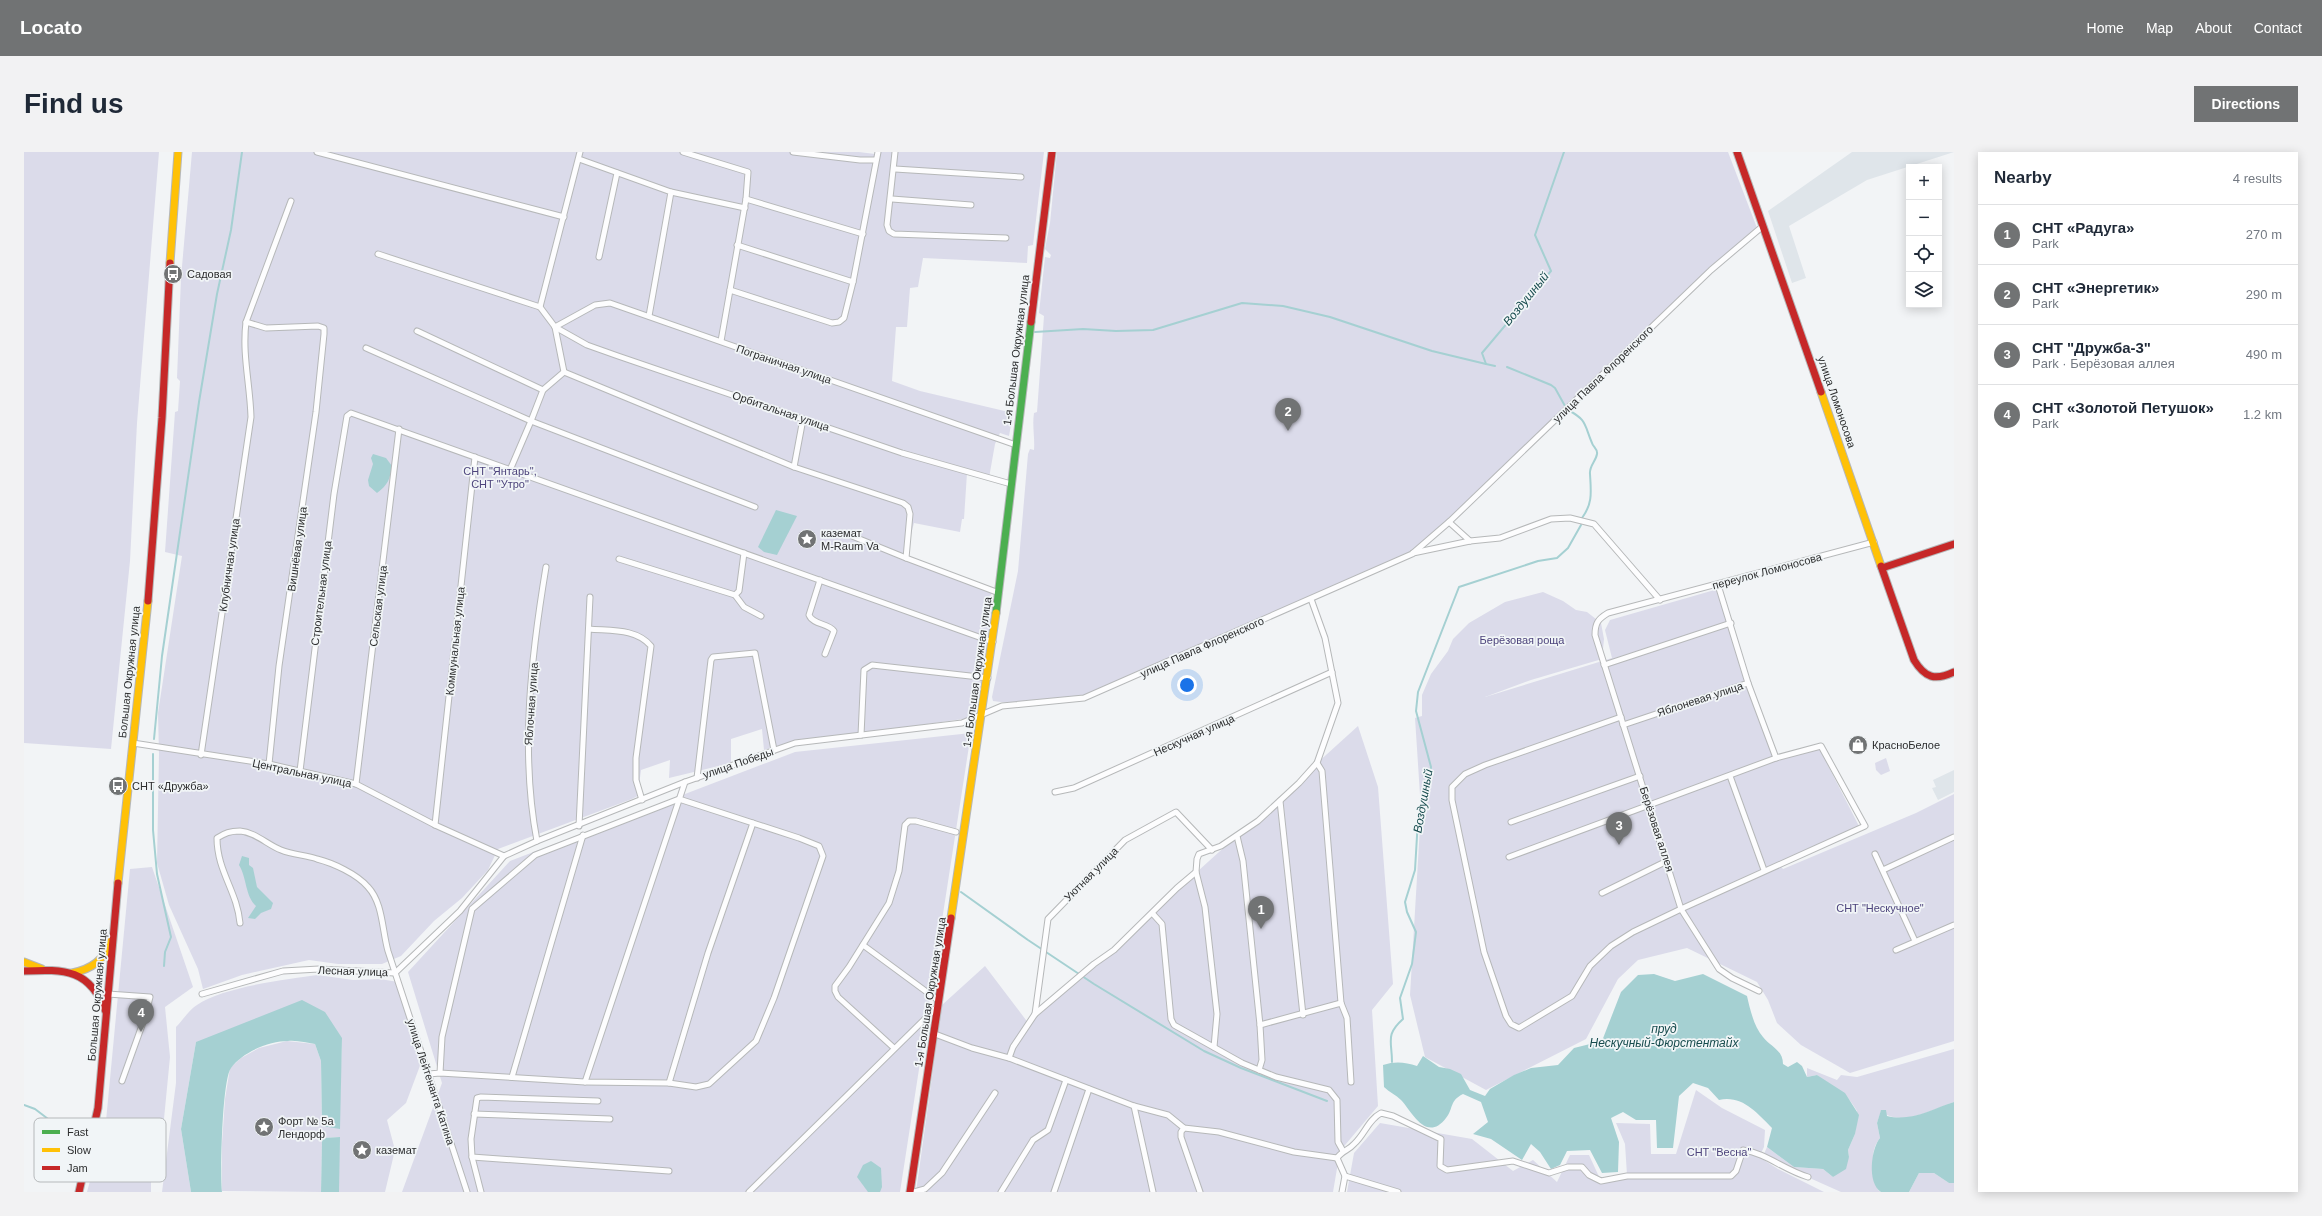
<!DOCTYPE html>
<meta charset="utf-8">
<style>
body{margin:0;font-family:Helvetica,sans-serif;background:#f2f2f3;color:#1f2937}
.controls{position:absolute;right:12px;top:12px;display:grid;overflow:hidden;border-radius:0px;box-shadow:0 2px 10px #0003}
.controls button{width:36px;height:36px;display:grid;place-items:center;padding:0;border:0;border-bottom:1px solid #e0e1e3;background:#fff;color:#1f2937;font:20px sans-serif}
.you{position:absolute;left:1163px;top:533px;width:14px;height:14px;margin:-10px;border:3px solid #fff;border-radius:50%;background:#1a73e8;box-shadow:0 0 0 6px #1a73e833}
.badge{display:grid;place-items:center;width:26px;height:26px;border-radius:50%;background:#717374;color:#fff;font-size:13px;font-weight:700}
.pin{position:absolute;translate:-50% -33px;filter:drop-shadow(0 1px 2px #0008)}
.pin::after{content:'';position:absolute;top:21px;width:14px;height:12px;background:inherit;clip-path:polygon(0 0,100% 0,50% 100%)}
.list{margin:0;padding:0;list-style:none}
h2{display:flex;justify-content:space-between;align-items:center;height:52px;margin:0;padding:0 16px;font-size:17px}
h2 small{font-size:13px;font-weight:400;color:#747a83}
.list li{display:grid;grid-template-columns:26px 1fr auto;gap:12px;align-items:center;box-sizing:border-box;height:60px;padding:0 16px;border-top:1px solid #e0e1e3}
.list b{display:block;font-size:15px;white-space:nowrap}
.list p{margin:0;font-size:13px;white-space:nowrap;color:#747a83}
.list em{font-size:13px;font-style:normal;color:#747a83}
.icon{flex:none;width:22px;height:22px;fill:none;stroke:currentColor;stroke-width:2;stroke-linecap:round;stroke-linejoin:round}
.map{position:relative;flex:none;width:1930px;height:1040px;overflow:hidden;border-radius:0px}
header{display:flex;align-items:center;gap:24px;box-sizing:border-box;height:56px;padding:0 20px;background:#717374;color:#fff}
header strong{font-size:19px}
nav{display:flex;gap:22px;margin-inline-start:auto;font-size:14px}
.intro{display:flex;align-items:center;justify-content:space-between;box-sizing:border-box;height:96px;padding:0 24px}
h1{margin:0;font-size:28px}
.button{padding:10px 18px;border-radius:0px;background:#717374;color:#fff;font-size:14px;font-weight:700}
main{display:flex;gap:24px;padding:0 24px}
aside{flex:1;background:#fff;border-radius:0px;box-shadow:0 2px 10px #0003}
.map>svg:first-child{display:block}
.built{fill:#dfe5ea}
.green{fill:#dbdbea}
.water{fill:#a5d0d2}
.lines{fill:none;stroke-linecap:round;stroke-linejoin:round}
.stream{stroke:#a5d0d2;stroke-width:2}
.street-casing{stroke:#b6b8b9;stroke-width:7}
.fast-casing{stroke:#b6b8b9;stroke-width:9}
.slow-casing{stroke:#b6b8b9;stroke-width:9}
.jam-casing{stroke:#b6b8b9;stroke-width:9}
.street{stroke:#fdfdfe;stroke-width:5}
.fast{stroke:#4caf50;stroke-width:7}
.slow{stroke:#ffc107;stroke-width:7}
.jam{stroke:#c62828;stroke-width:7}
.labels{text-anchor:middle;stroke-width:3.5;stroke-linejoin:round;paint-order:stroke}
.poi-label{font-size:11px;fill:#2c2d2e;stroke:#f1f5f7;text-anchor:start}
.street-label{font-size:11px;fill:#2c2d2e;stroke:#f1f5f7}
.park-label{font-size:11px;fill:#4d447c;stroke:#f1f5f7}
.water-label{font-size:12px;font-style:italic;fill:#164b4d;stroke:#f1f5f7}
.key{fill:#f1f5f7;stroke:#b6b9bb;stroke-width:1}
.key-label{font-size:11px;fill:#2c2d2e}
</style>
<header>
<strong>Locato</strong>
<nav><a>Home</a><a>Map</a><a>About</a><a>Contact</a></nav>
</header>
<div class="intro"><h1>Find us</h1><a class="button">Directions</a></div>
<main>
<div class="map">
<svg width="1930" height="1040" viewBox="0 0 1930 1040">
<rect width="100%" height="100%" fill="#f2f4f6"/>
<g class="built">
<path d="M1828 0H1930L1843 28 1765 74 1782 126 1768 131 1744 59Z"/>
<path d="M1930 618V640L1914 648 1908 636 1912 635 1909 628Z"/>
</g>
<g class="green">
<path d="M0 0H135L113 271 106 409 87 597 0 591Z"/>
<path d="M168 0H835L851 2 852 0H1020L1009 93 1004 94 1003 111 899 106 894 135 886 136 883 175H872L868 229 896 239 989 261 985 284 976 281 971 292 965 326 943 321 940 367H938L936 380 890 371 880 408 967 436 968 455 970 458 966 497 953 565 762 592 740 598 738 577 707 587V611L645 626 646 608 617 618 615 633 619 641 608 647 474 697 464 718 438 746 410 769 377 804 358 812H314L285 808 218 823 179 837 174 817 145 753 133 711 135 602 134 561 158 404 141 400 151 260 154 259 156 229 153 226 157 126Z"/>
<path d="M1033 0H1704L1733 76 1444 352 1385 402 1076 542C1046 552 1000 554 969 549L968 545 994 419 1004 302 1006 297 1010 298C1011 286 1008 274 1010 261L1013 260 1020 164 1015 161 1021 105 1026 106 1027 103 1021 97 1026 71Z"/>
<path d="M1694 437 1753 609 1795 596 1836 676 1755 712 1759 717 1892 661 1930 642V889L1826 921 1777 893 1753 871 1744 848 1733 830 1663 796 1614 808 1594 827 1562 887 1462 938 1401 905 1386 843 1397 658 1391 566 1398 564V543L1407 522 1424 499 1429 487 1445 471 1481 450 1519 440 1539 449 1552 458 1563 460 1577 471 1580 487 1578 507 1507 528 1461 545 1588 506 1581 478 1586 468Z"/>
<path d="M1334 574 1354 635 1369 832 1348 858 1354 954 1316 999 1309 1040H892L918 853 961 814 1005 872Z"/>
<path d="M947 581 876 1040H378L418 931 384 820 486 709 771 600Z"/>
<path d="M1862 606 1866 619 1857 623 1852 618 1851 611Z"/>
<path d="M128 715 169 835 141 855 146 905 139 977 127 1025V1040H63L82 969 106 717Z"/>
<path d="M294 823 329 828 356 827 374 830 397 911 382 951 363 968 371 998 361 1040H315V985L298 986 297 1040 198 1039V991L201 947 206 916 217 906 235 896 263 889 291 892 297 909 298 974 315 976 318 886 172 890 157 977 167 1040H138L152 931V875C159 868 165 858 173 853 198 835 264 827 294 823Z"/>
<path d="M1930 897V950C1910 957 1876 976 1857 959L1853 971 1856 986C1844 1000 1850 1022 1854 1038L1857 1040H1817L1770 1019 1740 1002 1743 995 1770 1015 1799 1017 1809 1025 1825 1005 1824 998 1831 982 1833 959C1820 937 1812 938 1793 923L1783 925V916L1813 928 1817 923 1833 925Z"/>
<path d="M1672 938 1698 956 1741 978 1740 995 1735 1005 1754 1017 1800 1040H1323L1330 1001 1356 971 1448 987 1489 1019 1509 1008 1533 1030 1546 1003H1565L1577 1029 1603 1023 1601 992 1592 971 1626 972 1627 1002H1652Z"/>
<path d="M1895 1021H1910L1925 1031H1930V1040H1885Z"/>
</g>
<g class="water">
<path d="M349 302 362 306 368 314C366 327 364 333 353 341L345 334 344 328 349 312 347 306Z"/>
<path d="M752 358 773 364 753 403 740 400 734 395Z"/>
<path d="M218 704 225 706V713L229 716 233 735 249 751 247 757 237 761 231 767 224 766 232 754C221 744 223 726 215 713Z"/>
<path d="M1630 822 1651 829 1679 822 1723 844C1726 857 1730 875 1739 885 1747 895 1759 898 1759 912L1764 915 1773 910 1778 914 1783 925 1793 923 1821 941 1835 963 1831 982 1824 998 1825 1005 1822 1017 1809 1025 1799 1017 1770 1015 1743 995 1748 976C1732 960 1718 943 1695 948L1684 936 1669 931 1655 944 1649 996H1633L1632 968H1612L1599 960 1587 966 1595 990 1594 1020 1578 1021 1566 998 1543 999 1536 1013 1527 1017 1516 1000 1507 992 1498 1008 1467 987 1449 982 1464 970 1457 950 1439 942C1425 949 1430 956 1422 966 1402 992 1387 958 1377 948 1372 943 1365 940 1360 935L1359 913C1371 909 1381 910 1393 914L1399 904 1415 915 1426 917 1437 922 1446 938 1461 944 1466 937 1490 923 1507 916 1534 913 1550 896 1578 889 1597 840 1614 823Z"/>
<path d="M278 848 301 860 318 886 316 977 298 974 297 909 291 892C283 891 273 888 264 889 246 889 218 900 207 916 198 928 196 1022 198 1040H167L157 977 172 890Z"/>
<path d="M1930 950V1031H1925L1910 1021H1895L1885 1040H1857C1843 1031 1847 997 1856 986L1853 971 1857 958H1862L1863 964C1887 970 1908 957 1930 950Z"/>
<path d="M316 985 315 1040H297L298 986Z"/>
<path d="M847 1009 857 1016 858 1035 856 1040H844L833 1025 839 1013Z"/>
</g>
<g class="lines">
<g class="stream">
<path d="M1011 180 1059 177 1092 179 1129 178 1218 151 1259 154 1306 165 1408 199 1462 212"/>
<path d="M1471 214 1462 212 1458 201 1527 119 1511 83 1540 0"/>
<path d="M1483 215 1527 233 1531 236 1541 254"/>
<path d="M1544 258C1563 268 1560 272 1568 291 1569 295 1574 297 1573 302 1572 309 1565 314 1566 322 1567 340 1569 351 1558 366"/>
<path d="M130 587 138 504 175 250 193 142 207 78 218 0"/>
<path d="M129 602V678L133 722 147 785 141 800 140 814"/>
<path d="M937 740 1004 788 1070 832 1180 899 1217 916 1303 949"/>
<path d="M1368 910C1368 889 1361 883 1379 867L1376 846 1388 812 1392 780 1383 760 1381 750 1391 718 1394 667 1400 649 1407 615 1392 559 1394 540 1435 435 1514 409 1533 406 1544 396 1557 373"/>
<path d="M0 953 11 957 32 973 57 981"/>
</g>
<g class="street-casing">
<g id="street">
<path d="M293 0 540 65"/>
<path d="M659 0 724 20 722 47 706 138 808 171 815 170 820 166 829 130 854 0"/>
<path d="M769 0 836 8H851"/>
<path d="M871 0 863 73 865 79 870 82 982 86"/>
<path d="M555 7 647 40 625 164"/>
<path d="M871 17 997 25"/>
<path d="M647 40 721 56"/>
<path d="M722 47 839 82"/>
<path d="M868 47 947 53"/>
<path d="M713 93 829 130"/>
<path d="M354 102 516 155"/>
<path d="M575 105 593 21"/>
<path d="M222 170 242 176 294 174 300 176V182L292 260 255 514 245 612"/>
<path d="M531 175 571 153 586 151 992 293"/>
<path d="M531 175 563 193 594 204 878 301 987 332"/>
<path d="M697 189 706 138"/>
<path d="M342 196 507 269 519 238 393 179"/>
<path d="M540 220 770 315 879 351 884 355 886 362 882 406 975 441"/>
<path d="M519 238 540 220 531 175 516 155 556 0"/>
<path d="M770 315 779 267"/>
<path d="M486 318 507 269 731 355"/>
<path d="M1425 370 1446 389"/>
<path d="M828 384 882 406"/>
<path d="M1389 401 1446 389 1476 386 1527 367 1546 366 1570 372 1636 448"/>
<path d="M595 407 711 443 720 455 737 464"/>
<path d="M796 428 785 463C789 473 804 471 810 479L801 502"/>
<path d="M711 443 715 439 720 401"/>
<path d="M565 477C586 479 612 476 627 494L612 606V628L618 648"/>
<path d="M1580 513 1707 471"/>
<path d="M1597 565 1461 613 1441 622 1428 635V648L1460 800 1482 864 1487 872 1495 876 1548 844 1566 814 1587 794 1609 780 1657 757 1695 817 1708 826 1735 839"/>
<path d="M1599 573 1724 531 1694 433"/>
<path d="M837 583 840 518 848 513 964 526"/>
<path d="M109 591 245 612 332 632 411 673 480 704"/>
<path d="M177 603 227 265C226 232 218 202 222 170L267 49"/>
<path d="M1752 606 1797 594 1841 674 1657 757 1571 483C1571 471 1574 467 1584 461L1850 390"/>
<path d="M1293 611 1298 619 1317 851 1323 866 1327 930"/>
<path d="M276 619 310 342 323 264 327 261 969 490"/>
<path d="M1706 624 1740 718"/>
<path d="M673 626 687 508 689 505 731 501 750 598"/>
<path d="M332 632 375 277"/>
<path d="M1031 640 1050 636 1308 520"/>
<path d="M1256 649 1279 863"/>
<path d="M1487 670 1616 624"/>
<path d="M411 673 451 305"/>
<path d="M555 674 566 445"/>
<path d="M1213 684 1219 709 1236 873"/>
<path d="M513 689C496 600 507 505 522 415"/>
<path d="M1851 702 1891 789"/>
<path d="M1485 705 1752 606 1724 531"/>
<path d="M1859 718 1930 685"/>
<path d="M1172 720 1181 755 1193 862 1190 895"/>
<path d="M1578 741 1643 709"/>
<path d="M1129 762 1138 772 1147 867 1150 873 1218 911 1252 925 1305 938 1313 948 1314 990 1319 999"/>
<path d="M216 771C213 739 193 719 193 686 201 681 206 679 216 679 231 680 244 693 257 698 269 703 282 703 293 707 309 711 333 722 344 735 359 751 358 778 364 799L443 1040"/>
<path d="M839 793 915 849"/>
<path d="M1872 798 1930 773"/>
<path d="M84 842 126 845 121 865 98 929"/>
<path d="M178 842 259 819 295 817 371 821 436 759 480 704 513 689 661 630 771 591 938 571 978 554 1060 546 1388 402 1425 370 1687 118 1739 74"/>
<path d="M1011 862 1024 767 1101 688 1152 660 1188 698"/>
<path d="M911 882 948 896 985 906 989 895 1011 862 1070 812 1090 798 1153 736 1172 720 1173 707 1175 702 1197 694 1234 669 1275 631 1293 611 1314 551 1301 486 1287 447"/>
<path d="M870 896 814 845 811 839V834L825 815 865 751 875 719 881 673 885 669H892L932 680"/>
<path d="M985 906 1110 954 1144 963 1160 976 1195 980 1270 1000 1313 1006"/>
<path d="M1235 918 1238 908 1236 873 1317 851"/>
<path d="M405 922 416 921 418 885 448 757 511 703 655 647 775 686 795 694 799 704 750 846 732 889 685 932 672 935 645 931 561 930 416 921"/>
<path d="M488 925 559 683"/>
<path d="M561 930 661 630"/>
<path d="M645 931 684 801 729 671"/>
<path d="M1110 954 1129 1040"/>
<path d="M450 962 586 967"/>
<path d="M1160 976 1157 980V985L1176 1040"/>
<path d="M448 1005 645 1019"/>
<path d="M457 1040 448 1005 447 987 453 946 457 945 574 949"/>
<path d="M725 1040 914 854"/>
<path d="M890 1040 901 1037 918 1021 971 941"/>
<path d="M977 1040 1009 988 1024 978 1042 928"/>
<path d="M1030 1040 1065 937"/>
<path d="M1318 1040 1321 1024"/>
<path d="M1374 1040 1321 1024 1313 1006C1318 999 1325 998 1330 992 1341 982 1344 968 1357 961L1369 964 1417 987 1416 1014 1423 1018 1489 1009 1525 1021 1544 1015H1558L1565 1023 1577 1029 1603 1024H1707L1712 1019 1719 998C1742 1001 1760 1018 1784 1025"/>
</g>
</g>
<g class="fast-casing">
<path id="fast" d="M972 461 1007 170"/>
</g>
<g class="slow-casing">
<g id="slow">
<path d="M146 111 154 0"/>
<path d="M1797 240 1857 414"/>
<path d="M94 731 124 449"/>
<path d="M927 766 972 461"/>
<path d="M0 810 18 817"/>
<path d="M48 821C68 817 80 808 87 789"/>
</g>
</g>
<g class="jam-casing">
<g id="jam">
<path d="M1713 0 1797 240"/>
<path d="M1007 170 1028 0"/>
<path d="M1857 414 1890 508C1901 526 1911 529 1930 520"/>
<path d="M1858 416 1930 392"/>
<path d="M124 449 138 266 146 111"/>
<path d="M0 819C41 817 66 817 82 860"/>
<path d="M55 1040 74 956 94 731"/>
<path d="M886 1040 927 766"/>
</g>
</g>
<use href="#street" class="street"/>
<use href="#fast" class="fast"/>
<use href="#slow" class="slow"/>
<use href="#jam" class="jam"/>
</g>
<defs>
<g id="bus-disc" transform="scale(1)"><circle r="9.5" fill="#717374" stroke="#f1f5f7"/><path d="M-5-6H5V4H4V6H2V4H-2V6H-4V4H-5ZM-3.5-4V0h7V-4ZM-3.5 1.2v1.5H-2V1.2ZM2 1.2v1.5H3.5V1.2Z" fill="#fff"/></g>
<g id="sight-disc" transform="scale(1)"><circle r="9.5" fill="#717374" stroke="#f1f5f7"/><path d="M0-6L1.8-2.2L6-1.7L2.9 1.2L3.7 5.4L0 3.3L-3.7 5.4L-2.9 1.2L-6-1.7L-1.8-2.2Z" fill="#fff"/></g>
<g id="shop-disc" transform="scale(1)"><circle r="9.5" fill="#717374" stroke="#f1f5f7"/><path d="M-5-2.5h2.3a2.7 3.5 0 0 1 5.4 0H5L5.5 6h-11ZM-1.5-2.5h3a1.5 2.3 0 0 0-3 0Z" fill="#fff"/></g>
</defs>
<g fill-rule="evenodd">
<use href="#bus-disc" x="149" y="122"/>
<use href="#sight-disc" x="783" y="387"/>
<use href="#shop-disc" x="1834" y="593"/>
<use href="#bus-disc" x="94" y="634"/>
<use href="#sight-disc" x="240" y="975"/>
<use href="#sight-disc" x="338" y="998"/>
</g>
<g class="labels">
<g class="poi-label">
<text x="163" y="126">Садовая</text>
<text x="797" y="385">каземат<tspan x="797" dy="13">M-Raum Va</tspan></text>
<text x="1848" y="597">КрасноБелое</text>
<text x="108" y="638">СНТ «Дружба»</text>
<text x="254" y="973">Форт № 5а<tspan x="254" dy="13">Лендорф</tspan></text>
<text x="352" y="1002">каземат</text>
</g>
<g class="street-label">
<text transform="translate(992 198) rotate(-83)" y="4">1-я Большая Окружная улица</text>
<text transform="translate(760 212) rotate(19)" y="4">Пограничная улица</text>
<text transform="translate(1579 222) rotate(-44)" y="4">улица Павла Флоренского</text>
<text transform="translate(1813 250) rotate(71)" y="4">улица Ломоносова</text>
<text transform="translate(757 259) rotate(19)" y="4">Орбитальная улица</text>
<text transform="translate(273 397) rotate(-82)" y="4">Вишнёвая улица</text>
<text transform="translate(205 413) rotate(-82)" y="4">Клубничная улица</text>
<text transform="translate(1743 419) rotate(-15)" y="4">переулок Ломоносова</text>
<text transform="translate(297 441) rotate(-83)" y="4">Строительная улица</text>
<text transform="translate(354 454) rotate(-83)" y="4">Сельская улица</text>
<text transform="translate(431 489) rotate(-84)" y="4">Коммунальная улица</text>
<text transform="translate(1178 495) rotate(-24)" y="4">улица Павла Флоренского</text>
<text transform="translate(105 520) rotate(-84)" y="4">Большая Окружная улица</text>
<text transform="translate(953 520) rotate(-82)" y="4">1-я Большая Окружная улица</text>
<text transform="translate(1676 547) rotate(-18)" y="4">Яблоневая улица</text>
<text transform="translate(507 552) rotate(-86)" y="4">Яблочная улица</text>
<text transform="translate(1170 583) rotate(-24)" y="4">Нескучная улица</text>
<text transform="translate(714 611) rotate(-19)" y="4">улица Победы</text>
<text transform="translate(278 621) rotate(12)" y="4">Центральная улица</text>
<text transform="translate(1633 677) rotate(72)" y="4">Берёзовая аллея</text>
<text transform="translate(1067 722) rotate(-45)" y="4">Уютная улица</text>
<text transform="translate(329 819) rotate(2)" y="4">Лесная улица</text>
<text transform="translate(906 840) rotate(-81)" y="4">1-я Большая Окружная улица</text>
<text transform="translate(73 843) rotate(-85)" y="4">Большая Окружная улица</text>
<text transform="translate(407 930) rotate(72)" y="4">улица Лейтенанта Катина</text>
</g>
<g class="park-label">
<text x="476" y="323">СНТ "Янтарь",<tspan x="476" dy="13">СНТ "Утро"</tspan></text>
<text x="1498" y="492">Берёзовая роща</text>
<text x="1856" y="760">СНТ "Нескучное"</text>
<text x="1695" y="1004">СНТ "Весна"</text>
</g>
<g class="water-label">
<text transform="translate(1502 147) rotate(-51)" y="4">Воздушный</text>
<text transform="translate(1399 649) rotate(-80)" y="4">Воздушный</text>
<text x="1640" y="881">пруд<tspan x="1640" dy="14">Нескучный-Фюрстентайх</tspan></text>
</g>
</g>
<rect x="10" y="966" width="132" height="64" rx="6" class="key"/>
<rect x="18" y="978" width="18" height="4" fill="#4caf50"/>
<rect x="18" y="996" width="18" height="4" fill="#ffc107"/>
<rect x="18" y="1014" width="18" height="4" fill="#c62828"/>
<g class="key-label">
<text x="43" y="984">Fast</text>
<text x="43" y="1002">Slow</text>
<text x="43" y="1020">Jam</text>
</g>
</svg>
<div class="controls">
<button>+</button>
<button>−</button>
<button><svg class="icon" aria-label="locate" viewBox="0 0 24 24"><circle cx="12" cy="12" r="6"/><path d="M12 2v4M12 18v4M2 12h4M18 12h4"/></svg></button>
<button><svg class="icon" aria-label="layers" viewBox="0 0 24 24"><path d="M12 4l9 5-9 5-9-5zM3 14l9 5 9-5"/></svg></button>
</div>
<div class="you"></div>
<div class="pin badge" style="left:1237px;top:777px">1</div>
<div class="pin badge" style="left:1264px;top:279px">2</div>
<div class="pin badge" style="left:1595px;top:693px">3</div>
<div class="pin badge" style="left:117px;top:880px">4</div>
</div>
<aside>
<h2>Nearby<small>4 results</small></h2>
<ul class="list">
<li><span class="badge">1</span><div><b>СНТ «Радуга»</b><p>Park</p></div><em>270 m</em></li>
<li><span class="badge">2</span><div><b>СНТ «Энергетик»</b><p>Park</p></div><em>290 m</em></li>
<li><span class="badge">3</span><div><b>СНТ &quot;Дружба-3&quot;</b><p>Park · Берёзовая аллея</p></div><em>490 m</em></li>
<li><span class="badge">4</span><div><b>СНТ «Золотой Петушок»</b><p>Park</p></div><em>1.2 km</em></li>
</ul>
</aside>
</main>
